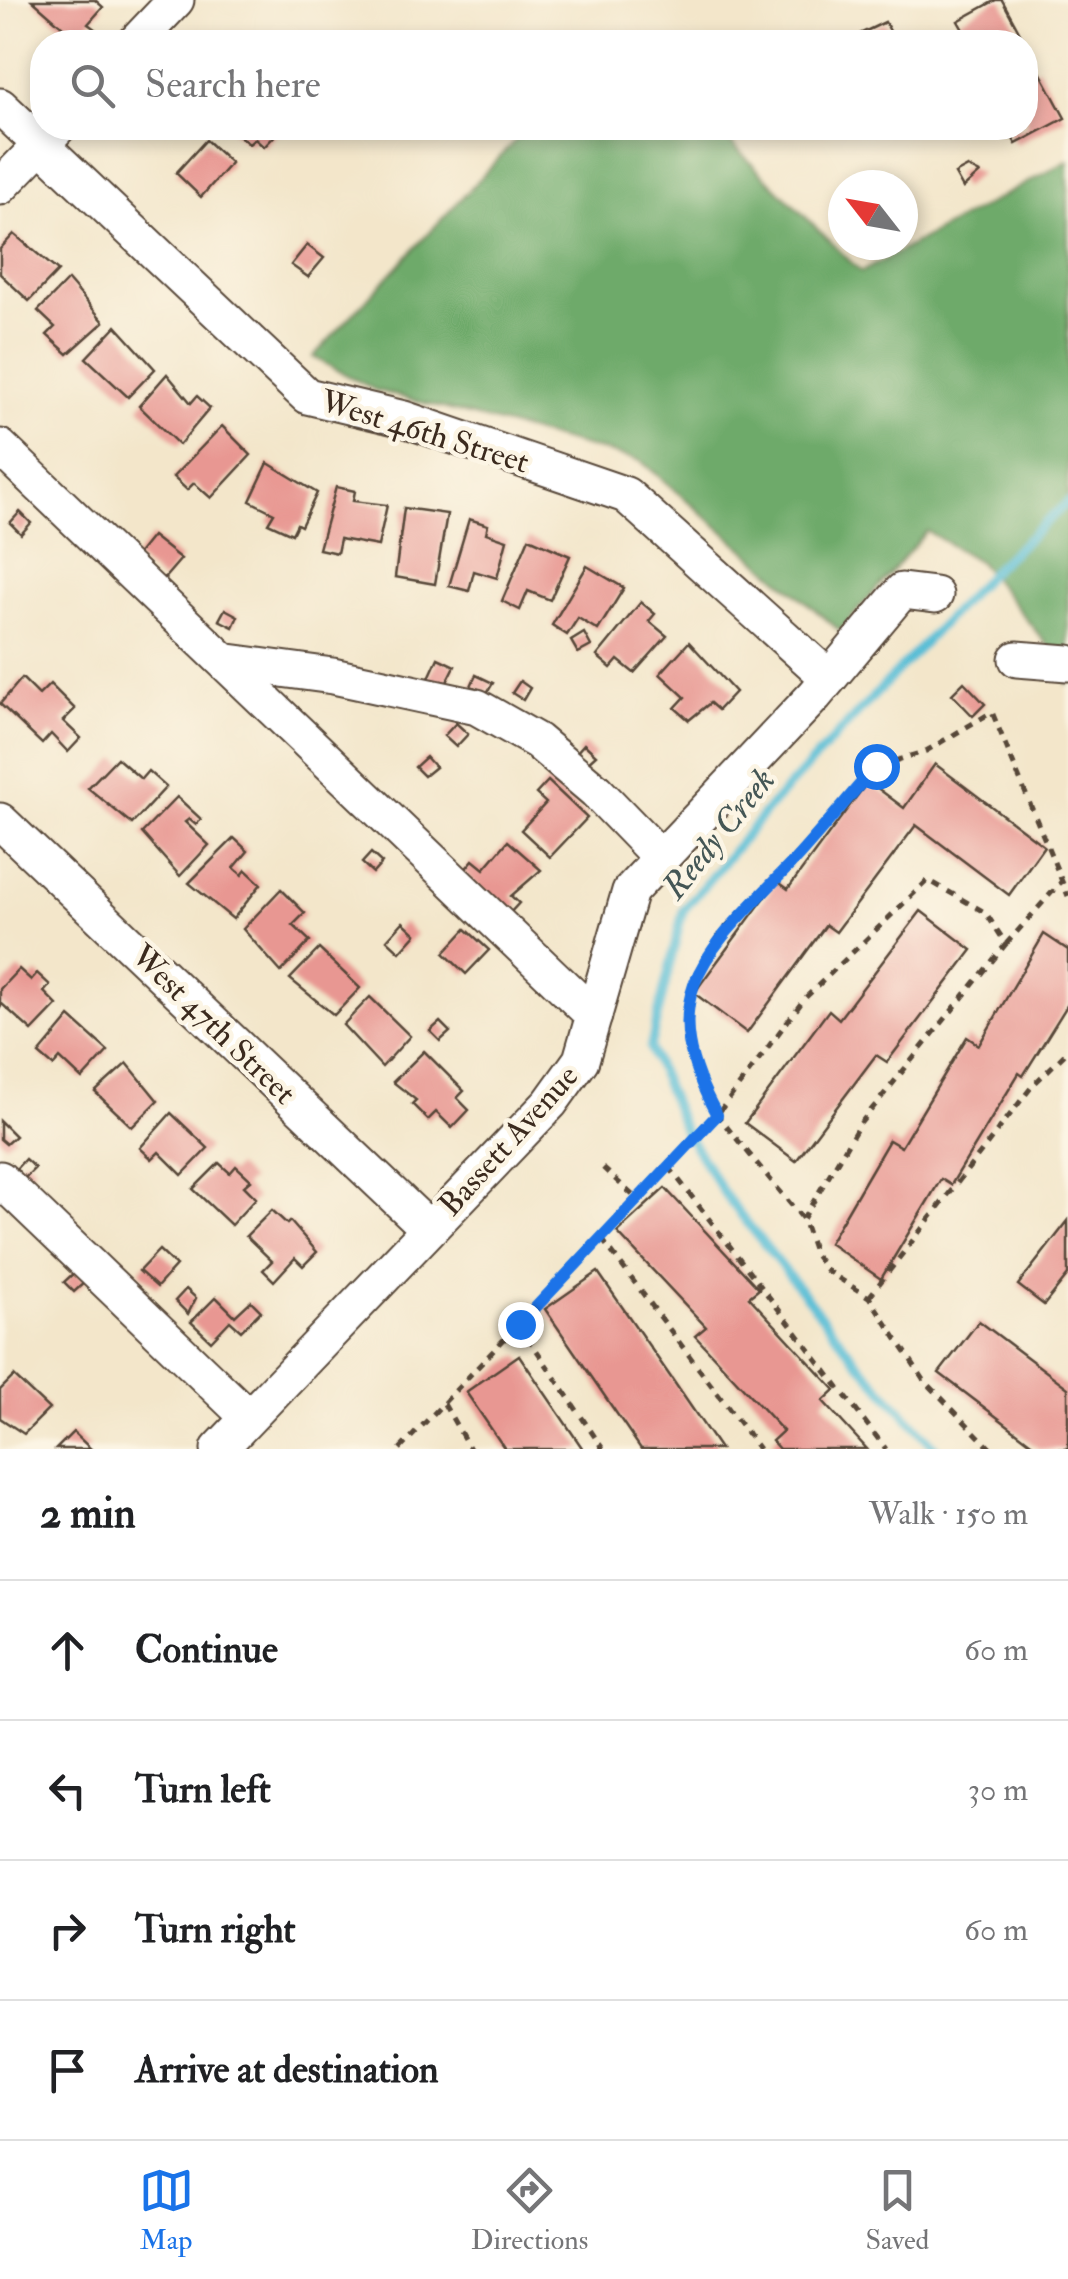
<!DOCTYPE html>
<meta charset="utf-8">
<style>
body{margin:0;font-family:"IM FELL Double Pica",serif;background:#f2f2f2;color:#202124}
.compass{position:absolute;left:828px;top:170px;width:90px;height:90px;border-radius:50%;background:#fff;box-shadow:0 5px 15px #0003;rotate:301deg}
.stop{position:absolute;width:30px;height:30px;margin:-22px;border:8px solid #1a73e8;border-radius:50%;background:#fff}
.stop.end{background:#1a73e8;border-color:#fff;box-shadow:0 2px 10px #0008}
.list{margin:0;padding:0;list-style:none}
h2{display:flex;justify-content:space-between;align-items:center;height:130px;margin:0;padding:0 40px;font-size:42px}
h2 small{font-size:32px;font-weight:400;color:#757577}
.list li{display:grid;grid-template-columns:65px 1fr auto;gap:30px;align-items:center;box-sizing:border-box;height:140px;padding:0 40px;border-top:2px solid #e0e0e0}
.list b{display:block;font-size:38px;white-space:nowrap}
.list em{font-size:32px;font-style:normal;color:#757577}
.icon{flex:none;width:55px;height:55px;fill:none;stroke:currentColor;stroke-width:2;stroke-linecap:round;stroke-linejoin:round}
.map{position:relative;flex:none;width:1068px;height:1449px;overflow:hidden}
.search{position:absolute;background:#fff;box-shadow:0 5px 15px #0003;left:30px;right:30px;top:30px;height:110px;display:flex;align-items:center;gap:25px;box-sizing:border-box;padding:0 35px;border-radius:40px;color:#757577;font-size:38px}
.sheet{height:690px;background:#fff}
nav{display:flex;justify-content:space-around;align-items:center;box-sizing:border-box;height:140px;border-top:2px solid #e0e0e0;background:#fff;font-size:28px;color:#757577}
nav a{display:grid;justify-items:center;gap:5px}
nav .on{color:#1a73e8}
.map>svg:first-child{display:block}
.forest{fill:#6eaa6b;stroke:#546a44;stroke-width:2.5}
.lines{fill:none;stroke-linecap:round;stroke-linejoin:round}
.stream{stroke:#58bed6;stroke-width:9}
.building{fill:#e89792}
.minor-casing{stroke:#574638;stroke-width:39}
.path{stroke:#574638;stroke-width:5;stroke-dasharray:8 8;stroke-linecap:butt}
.minor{stroke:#fff;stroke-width:35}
.route{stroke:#1a73e8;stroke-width:12}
.labels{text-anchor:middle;stroke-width:9;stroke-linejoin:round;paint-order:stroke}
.street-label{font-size:32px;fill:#3b2a1e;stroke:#fcf5e5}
.water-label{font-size:35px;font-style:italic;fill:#445655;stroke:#fcf5e5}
</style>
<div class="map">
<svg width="1068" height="1449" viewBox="0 0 1068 1449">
<rect width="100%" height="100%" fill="#fcf5e5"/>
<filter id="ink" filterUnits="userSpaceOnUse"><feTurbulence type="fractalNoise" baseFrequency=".01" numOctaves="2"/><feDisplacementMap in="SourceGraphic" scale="20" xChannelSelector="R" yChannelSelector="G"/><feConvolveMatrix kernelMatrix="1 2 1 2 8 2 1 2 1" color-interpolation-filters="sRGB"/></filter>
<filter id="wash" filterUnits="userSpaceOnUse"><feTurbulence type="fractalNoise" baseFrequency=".0048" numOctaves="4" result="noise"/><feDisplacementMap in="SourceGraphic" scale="40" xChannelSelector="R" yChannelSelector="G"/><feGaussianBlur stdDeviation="2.25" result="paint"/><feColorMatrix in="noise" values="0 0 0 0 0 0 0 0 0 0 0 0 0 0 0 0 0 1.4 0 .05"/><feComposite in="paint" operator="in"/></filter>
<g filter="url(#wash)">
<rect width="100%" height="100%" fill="#f3e6ca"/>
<path class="forest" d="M527 128H716L861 272 1068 161V685L1054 653 979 562 927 531 840 631 641 461 375 390 313 357Z"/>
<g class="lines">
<path class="stream" d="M936 1449 857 1361 725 1195 684 1130 650 1048 683 911 772 804 994 569 1068 502"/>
</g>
<g id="blocks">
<g class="building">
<path d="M32 0H95L103 7 88 24 95 29 80 42Z"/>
<path d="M996 0H1002L1025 42H982L980 39 970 42 958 21Z"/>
<path d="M885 22 890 31 877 39 879 42H843Z"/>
<path d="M1038 68 1065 118 1016 144 1007 128H1026V74Z"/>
<path d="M230 128H282L264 147 255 139 249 144Z"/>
<path d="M206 140 231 163 201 197 176 173Z"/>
<path d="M968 167 980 173 963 188 955 174Z"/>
<path d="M14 234 58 271 29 301 0 274V249Z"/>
<path d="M307 245 324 258 308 277 291 265Z"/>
<path d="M68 280 104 322 68 354 47 335 55 327 38 311Z"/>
<path d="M116 326 155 369 128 397 86 358Z"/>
<path d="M167 374 191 403 197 396 210 408 179 445 139 406Z"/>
<path d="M222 426 251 455 211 498 194 483 187 490 173 477Z"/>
<path d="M268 463 317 493 301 526 297 524 292 534 268 523 274 513 250 501Z"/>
<path d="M336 487 355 491 353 501 387 505 378 546 340 539 337 553 319 549Z"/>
<path d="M404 508 447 514 435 584 395 577Z"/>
<path d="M20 512 31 523 21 534 10 523Z"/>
<path d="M469 519 488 525 486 533 507 540 497 578 474 571 469 591 449 586Z"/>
<path d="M152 536 181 559 162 581 135 557Z"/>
<path d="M529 538 570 556 550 600 528 591 520 610 502 601Z"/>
<path d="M587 566 624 588 598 630 578 618 567 635 552 625Z"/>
<path d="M641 602 655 614 649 621 667 636 634 673 618 660 611 668 597 656Z"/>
<path d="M225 609 238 616 233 627 219 620Z"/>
<path d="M584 633 591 646 578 653 571 641Z"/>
<path d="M689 642 735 692 718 710 710 703 689 720 675 708 685 697 660 674Z"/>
<path d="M438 658 455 666 445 686 428 680Z"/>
<path d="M476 675 493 683 487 693 471 686Z"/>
<path d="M22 678 39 695 50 684 75 709 63 721 81 738 68 752 51 734 42 744 0 704Z"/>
<path d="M520 681 530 688 523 700 512 693Z"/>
<path d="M964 682 985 704 973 716 952 694Z"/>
<path d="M456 723 468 734 456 747 444 736Z"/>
<path d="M584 744 596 755 587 763 576 753Z"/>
<path d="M426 757 435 767 424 776 415 767Z"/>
<path d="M117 758 141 779 148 771 166 787 132 824 88 788Z"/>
<path d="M935 764 1044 846 1009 895 916 825 836 932 826 925 747 1033 694 993 777 881 788 889 868 781 904 808Z"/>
<path d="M548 781 587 818 550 857 521 830 546 803 536 794Z"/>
<path d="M177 797 201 819 196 825 189 819 185 822 209 845 180 876 142 833Z"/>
<path d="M234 838 248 851 234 868 242 875 246 870 261 884 233 919 189 883Z"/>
<path d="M508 841 541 870 511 896 519 903 508 915 463 872 473 860 484 869Z"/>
<path d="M371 853 382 863 373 873 362 863Z"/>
<path d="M281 889 305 913 293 925 310 941 281 972 243 929Z"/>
<path d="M921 911 972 950 887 1062 876 1055 796 1161 745 1123 829 1010 839 1019Z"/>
<path d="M403 922 416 934 400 952 387 940Z"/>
<path d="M466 929 489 950 466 974 444 953Z"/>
<path d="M1044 934 1068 950V1004L1023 1076 1019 1073 951 1185 941 1179 881 1279 829 1243 889 1140 901 1147 967 1037 979 1045Z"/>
<path d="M319 949 360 988 334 1015 290 979Z"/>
<path d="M19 969 31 980 37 973 50 985 44 992 57 1005 32 1031 2 1004 0 1007V989Z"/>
<path d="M370 997 410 1036 382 1067 343 1025Z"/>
<path d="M70 1017 108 1051 82 1079 60 1058 53 1066 39 1054Z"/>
<path d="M440 1022 450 1032 440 1041 430 1031Z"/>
<path d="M424 1051 464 1091 457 1098 469 1110 452 1128 436 1112 428 1120 412 1104 416 1100 393 1082Z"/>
<path d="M127 1063 158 1101 132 1127 95 1092Z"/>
<path d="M171 1113 208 1148 182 1175 159 1152 152 1159 140 1148Z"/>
<path d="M0 1121 15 1136 6 1144 0 1139Z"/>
<path d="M25 1159 35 1168 25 1178 16 1169Z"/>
<path d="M219 1163 230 1173 236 1166 251 1180 244 1186 256 1198 231 1225 193 1189Z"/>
<path d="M665 1188 759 1289 749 1297 835 1390 823 1401 867 1449H779L772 1441 783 1431 695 1336 706 1327 617 1232Z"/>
<path d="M272 1210 287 1224 290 1221 317 1252 303 1266 295 1258 274 1281 263 1270 272 1261 246 1236Z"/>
<path d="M1068 1221V1275L1044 1305 1018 1285Z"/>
<path d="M159 1250 176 1266 157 1287 139 1271Z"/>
<path d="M76 1271 86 1281 74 1292 64 1282Z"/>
<path d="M598 1272 672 1379 720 1449H641L545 1309Z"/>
<path d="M186 1289 196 1298 188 1314 175 1301Z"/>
<path d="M216 1297 235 1316 251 1301 261 1311 241 1331 230 1321 211 1341 191 1322Z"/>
<path d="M979 1321 1068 1388V1449H1039L939 1373Z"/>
<path d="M519 1355 583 1449H505L466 1392Z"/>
<path d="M14 1376 49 1409 24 1434 0 1418V1390Z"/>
<path d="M73 1432 91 1449H56Z"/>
</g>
</g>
</g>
<g filter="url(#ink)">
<use href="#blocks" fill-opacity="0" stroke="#574638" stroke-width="2.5"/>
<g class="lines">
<g class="minor-casing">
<g id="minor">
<path d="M136 42 176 0"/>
<path d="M0 106 307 396 404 419 626 495 829 678"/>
<path d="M0 187 57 128"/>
<path d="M0 447 594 1016"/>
<path d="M1017 659 1068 663"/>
<path d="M229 662 333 676 477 707 537 741 596 791 661 858"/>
<path d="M0 821 428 1228"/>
<path d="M0 1179 248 1417"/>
<path d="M219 1449 550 1103 581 1060 630 891 815 695 902 591 935 595"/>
</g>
</g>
<g class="path">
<path d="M1006 944 1062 881"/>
<path d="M669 1167 886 1449"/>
<path d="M603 1168 638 1200"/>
<path d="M602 1239 759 1449"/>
<path d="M869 1297 1033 1085 1068 1051"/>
<path d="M519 1324 603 1449"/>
<path d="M444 1404 470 1449"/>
<path d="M400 1449 717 1115 805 998 928 880 986 913 1006 944 859 1125 803 1219"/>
<path d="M991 1449 924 1380 869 1297 827 1271 815 1255 803 1219 717 1115 703 1089 690 1045 687 1011 692 987 722 931 790 864 876 767 926 751 992 712 1068 896"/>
</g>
<use href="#minor" class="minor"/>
</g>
</g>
<g class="lines" filter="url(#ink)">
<path class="route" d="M520 1324 717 1115C649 993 709 949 790 865 820 833 847 799 876 766"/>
</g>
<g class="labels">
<g class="street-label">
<text transform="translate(425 431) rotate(17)" y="11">West 46th Street</text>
<text transform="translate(214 1024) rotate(44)" y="11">West 47th Street</text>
<text transform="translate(508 1140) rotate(-48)" y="11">Bassett Avenue</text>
</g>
<g class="water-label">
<text transform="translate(718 833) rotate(-51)" y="12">Reedy Creek</text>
</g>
</g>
</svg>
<svg class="compass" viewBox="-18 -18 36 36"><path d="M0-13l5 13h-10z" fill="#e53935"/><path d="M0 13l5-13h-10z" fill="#757577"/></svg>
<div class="stop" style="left:876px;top:766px"></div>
<div class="stop end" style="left:520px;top:1324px"></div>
<div class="search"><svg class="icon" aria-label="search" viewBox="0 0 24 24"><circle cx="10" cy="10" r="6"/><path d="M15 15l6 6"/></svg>Search here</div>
</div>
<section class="sheet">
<h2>2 min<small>Walk · 150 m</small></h2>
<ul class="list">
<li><svg class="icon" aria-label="ahead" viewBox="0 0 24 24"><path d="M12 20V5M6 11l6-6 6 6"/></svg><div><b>Continue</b></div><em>60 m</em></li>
<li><svg class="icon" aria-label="left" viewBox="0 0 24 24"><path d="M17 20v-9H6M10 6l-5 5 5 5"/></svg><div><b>Turn left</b></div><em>30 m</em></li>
<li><svg class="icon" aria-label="right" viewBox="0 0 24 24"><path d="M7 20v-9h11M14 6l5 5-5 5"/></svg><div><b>Turn right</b></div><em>60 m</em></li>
<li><svg class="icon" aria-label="arrive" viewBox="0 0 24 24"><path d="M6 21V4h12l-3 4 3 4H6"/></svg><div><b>Arrive at destination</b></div></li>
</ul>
</section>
<nav>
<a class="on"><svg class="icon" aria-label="map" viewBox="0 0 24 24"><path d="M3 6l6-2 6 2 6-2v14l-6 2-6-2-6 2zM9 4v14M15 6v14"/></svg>Map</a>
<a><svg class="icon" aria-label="directions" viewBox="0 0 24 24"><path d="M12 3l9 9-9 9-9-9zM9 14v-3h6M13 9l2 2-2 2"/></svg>Directions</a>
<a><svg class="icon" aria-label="saved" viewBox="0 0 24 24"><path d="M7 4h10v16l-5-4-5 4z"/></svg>Saved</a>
</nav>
